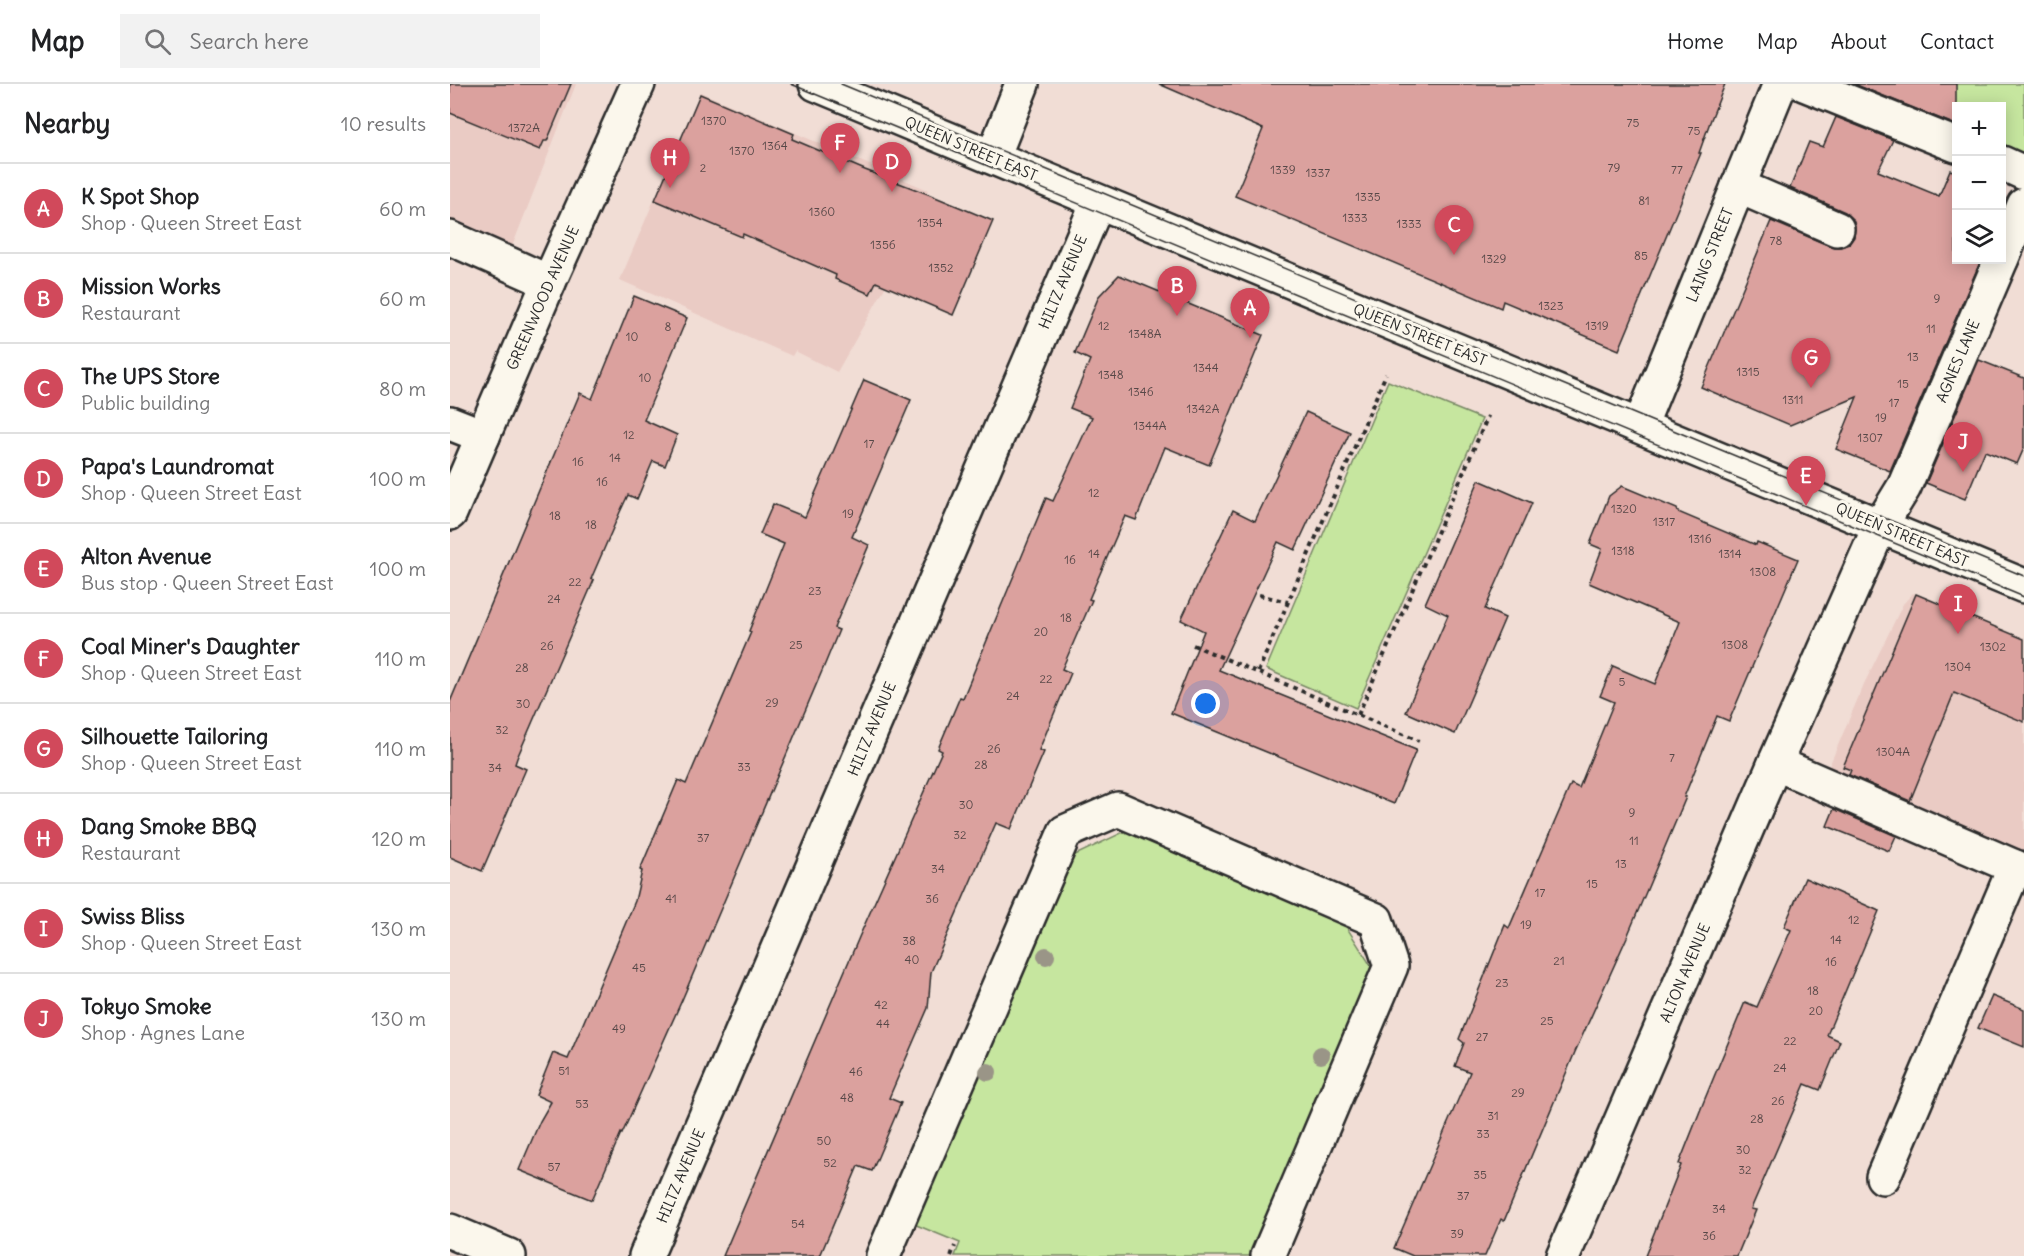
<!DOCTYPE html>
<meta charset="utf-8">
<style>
body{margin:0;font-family:Delius,sans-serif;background:#f2f2f2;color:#202124}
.controls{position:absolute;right:18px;top:18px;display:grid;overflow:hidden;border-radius:0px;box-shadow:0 3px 15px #0003}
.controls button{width:54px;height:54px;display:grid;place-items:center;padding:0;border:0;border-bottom:2px solid #e0e0e0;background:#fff;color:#202124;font:30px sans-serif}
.you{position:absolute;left:756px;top:620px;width:21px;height:21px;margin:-15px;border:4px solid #fff;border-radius:50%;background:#1a73e8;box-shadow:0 0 0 9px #1a73e833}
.badge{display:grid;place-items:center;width:39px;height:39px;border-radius:50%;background:#d1495b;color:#fff;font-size:20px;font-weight:700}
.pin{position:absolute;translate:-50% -50px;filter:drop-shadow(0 2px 3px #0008)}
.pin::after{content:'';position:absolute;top:32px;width:21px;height:18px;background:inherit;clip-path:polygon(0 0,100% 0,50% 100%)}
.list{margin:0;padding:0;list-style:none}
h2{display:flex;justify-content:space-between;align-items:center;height:78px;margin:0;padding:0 24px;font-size:26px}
h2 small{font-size:20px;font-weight:400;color:#757577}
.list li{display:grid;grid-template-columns:39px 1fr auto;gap:18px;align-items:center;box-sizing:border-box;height:90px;padding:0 24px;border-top:2px solid #e0e0e0}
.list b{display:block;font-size:22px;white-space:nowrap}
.list p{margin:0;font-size:20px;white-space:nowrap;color:#757577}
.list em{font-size:20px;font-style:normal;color:#757577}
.icon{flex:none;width:33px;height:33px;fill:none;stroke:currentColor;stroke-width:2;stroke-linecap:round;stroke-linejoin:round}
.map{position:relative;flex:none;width:1574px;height:1172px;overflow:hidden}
header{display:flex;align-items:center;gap:36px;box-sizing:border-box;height:84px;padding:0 30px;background:#fff;border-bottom:2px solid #e0e0e0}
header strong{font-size:28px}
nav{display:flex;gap:33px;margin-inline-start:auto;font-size:21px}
.search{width:420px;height:54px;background:#f2f2f2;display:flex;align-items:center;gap:15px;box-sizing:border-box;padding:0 21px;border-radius:0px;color:#757577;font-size:22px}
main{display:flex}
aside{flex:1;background:#fff}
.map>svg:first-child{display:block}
.built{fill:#eacbc4}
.green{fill:#c6e69f;stroke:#788865;stroke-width:1.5}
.building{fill:#dba19e;stroke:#2b2b2b;stroke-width:1.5}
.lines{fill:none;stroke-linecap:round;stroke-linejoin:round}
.minor-casing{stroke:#2b2b2b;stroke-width:38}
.major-casing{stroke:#2b2b2b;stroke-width:38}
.path{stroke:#2b2b2b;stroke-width:4;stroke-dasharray:4.5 4.5;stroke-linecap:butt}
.minor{stroke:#fbf7ec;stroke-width:33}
.major{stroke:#fbf7ec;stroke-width:33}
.tram{stroke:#2b2b2b;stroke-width:1.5}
.tree{fill:#9a9587}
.labels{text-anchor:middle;stroke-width:6;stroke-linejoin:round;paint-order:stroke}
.number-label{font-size:12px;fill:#574848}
.street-label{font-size:15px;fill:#2b2b2b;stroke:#fbf7ec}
</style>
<header>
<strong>Map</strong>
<div class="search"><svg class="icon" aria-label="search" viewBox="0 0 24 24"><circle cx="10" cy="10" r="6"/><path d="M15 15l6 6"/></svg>Search here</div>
<nav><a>Home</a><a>Map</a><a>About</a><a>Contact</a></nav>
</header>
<main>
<aside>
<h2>Nearby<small>10 results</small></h2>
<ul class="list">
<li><span class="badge">A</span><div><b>K Spot Shop</b><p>Shop · Queen Street East</p></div><em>60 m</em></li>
<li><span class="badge">B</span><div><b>Mission Works</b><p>Restaurant</p></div><em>60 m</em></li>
<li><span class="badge">C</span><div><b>The UPS Store</b><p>Public building</p></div><em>80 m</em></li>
<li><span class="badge">D</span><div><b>Papa's Laundromat</b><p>Shop · Queen Street East</p></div><em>100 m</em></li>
<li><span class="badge">E</span><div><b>Alton Avenue</b><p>Bus stop · Queen Street East</p></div><em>100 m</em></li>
<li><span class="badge">F</span><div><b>Coal Miner's Daughter</b><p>Shop · Queen Street East</p></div><em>110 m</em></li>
<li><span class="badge">G</span><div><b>Silhouette Tailoring</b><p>Shop · Queen Street East</p></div><em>110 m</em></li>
<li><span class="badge">H</span><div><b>Dang Smoke BBQ</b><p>Restaurant</p></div><em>120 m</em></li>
<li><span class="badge">I</span><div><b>Swiss Bliss</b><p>Shop · Queen Street East</p></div><em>130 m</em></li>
<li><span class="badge">J</span><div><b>Tokyo Smoke</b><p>Shop · Agnes Lane</p></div><em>130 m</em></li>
</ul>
</aside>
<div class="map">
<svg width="1574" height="1172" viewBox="0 0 1574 1172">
<rect width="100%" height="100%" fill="#f1ddd5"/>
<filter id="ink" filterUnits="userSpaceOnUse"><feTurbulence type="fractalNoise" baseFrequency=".0167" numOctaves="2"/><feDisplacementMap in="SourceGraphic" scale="12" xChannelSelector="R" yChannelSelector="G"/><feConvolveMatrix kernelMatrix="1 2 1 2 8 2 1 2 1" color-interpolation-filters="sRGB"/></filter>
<g filter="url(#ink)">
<g class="built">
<path d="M0 0H126L58 173 0 147Z"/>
<path d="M250 8 478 106 437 200 387 288 345 267 342 272 170 196Z"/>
<path d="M1463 509 1574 554V785L1372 699 1414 600 1453 520Z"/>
</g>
<g class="green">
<path d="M1389 0H1574V77L1552 67V22H1506V49Z"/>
<path d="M938 297 1032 335 906 624 816 585Z"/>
<path d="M682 744 889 831 923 885 799 1172H505L510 1159 464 1140 623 772Z"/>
</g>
<g class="building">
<path d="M0 0H121L97 57H94L90 66 0 29Z"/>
<path d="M709 0H1275L1260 38 1249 69H1251L1169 266 1053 217 1051 224 785 112 813 45Z"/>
<path d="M1404 0H1506V41Z"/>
<path d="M250 10 344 50 342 55 415 86 478 110 543 137 503 231 426 198 420 210 385 195 386 191 293 150 292 153 205 116Z"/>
<path d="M1386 33 1443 56 1428 87 1489 112 1500 86 1506 88V176H1531L1440 387 1386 365 1407 313 1340 341 1251 303 1321 137 1380 162 1390 163 1399 160 1404 153 1405 142 1402 134 1395 128 1340 104 1359 58 1373 63Z"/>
<path d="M669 191 813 251 759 381 715 363 686 436 675 432 639 515 642 516 612 585 621 589 589 666 594 668 561 745 546 739 481 888 478 924 439 1014 451 1019 422 1087 408 1082 370 1172H273L410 851 492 667 488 665 510 613 513 614 596 414 603 417 642 333 620 324 640 276 625 269 649 212Z"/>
<path d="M184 212 237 234 194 336 227 351 215 382 203 377 187 415 178 411 170 428 141 495 144 496 67 674 65 680 76 685 32 787 0 773V618L130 309 142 315Z"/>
<path d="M1529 276 1574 294V364L1567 380 1535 367 1515 415 1476 399Z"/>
<path d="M414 296 461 316 402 453 419 461 384 544 389 546 375 580 232 916 172 1050 171 1049 142 1116 69 1086 90 1037 101 1018 86 1011 103 969 118 975 185 817 192 787 190 786 228 696 236 700 301 548 299 547 334 460 310 450 323 420 355 433Z"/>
<path d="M856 328 900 348 845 466 828 458 769 586 966 666 944 720 721 629 754 547 731 536 783 426 805 437Z"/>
<path d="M1029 396 1082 419 1035 525 1055 534 1005 650 956 628 998 531 975 520Z"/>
<path d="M1172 402 1227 425 1228 428 1306 461 1307 458 1348 475 1279 637 1267 632 1234 713H1236L1177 853 1125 968 1054 1137 1051 1135 1035 1172H963L944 1164 1020 988 1005 982 1014 959 1009 955 1055 841 1059 844 1121 700 1129 704 1164 618 1150 612 1163 582 1205 600 1230 538 1139 499 1152 465 1140 460 1159 412Z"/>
<path d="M1466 510 1574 555V638L1504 609 1460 717 1399 691 1401 686 1393 683Z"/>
<path d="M1384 725 1446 752 1439 767 1377 742Z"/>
<path d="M1355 794 1429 827 1377 951 1390 957 1370 1006 1355 1000 1301 1125 1306 1126 1287 1172H1195L1231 1081 1229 1080 1254 1017 1295 918 1307 923 1341 846 1334 843Z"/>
<path d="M1542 912 1574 925V963L1528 944Z"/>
</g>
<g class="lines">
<g class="minor-casing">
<g id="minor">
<path d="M1354 0 1506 61"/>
<path d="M543 73 572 0"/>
<path d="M1552 79 1574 89"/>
<path d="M1288 102 1387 145"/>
<path d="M0 154 99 198"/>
<path d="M1552 174 1574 121"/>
<path d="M0 339 33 352"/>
<path d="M1190 342 1330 0"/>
<path d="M0 429 99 198 188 0"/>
<path d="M1325 679 1574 787"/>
<path d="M1433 1093 1565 783"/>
<path d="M0 1147 59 1172"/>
<path d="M196 1172 648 118"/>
<path d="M433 1172 615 748 668 725 926 836 941 882 818 1172"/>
<path d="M1113 1172 1325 679 1430 442 1454 403 1551 176"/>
</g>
</g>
<g class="major-casing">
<path id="major" d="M366 0 1574 502"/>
</g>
<g class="path">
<path d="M809 511 838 518"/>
<path d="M743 561 969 657"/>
<path d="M808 588 936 290"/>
<path d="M908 631 1038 332"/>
<path d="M501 1172 505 1162"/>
</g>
<use href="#minor" class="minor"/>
<use href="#major" class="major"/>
<g class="tram">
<path d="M341 0 1574 513"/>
<path d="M391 0 1574 492"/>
</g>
</g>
<g class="tree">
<circle cx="596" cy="872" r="9"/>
<circle cx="871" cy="971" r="9"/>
<circle cx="538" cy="988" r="9"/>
</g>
</g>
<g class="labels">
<g class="number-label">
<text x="264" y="41">1370</text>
<text x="1183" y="43">75</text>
<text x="74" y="48">1372A</text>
<text x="1244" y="51">75</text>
<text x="325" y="66">1364</text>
<text x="292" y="71">1370</text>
<text x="253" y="88">2</text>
<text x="1164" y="88">79</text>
<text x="833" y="90">1339</text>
<text x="1227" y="90">77</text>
<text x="868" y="93">1337</text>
<text x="918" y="117">1335</text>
<text x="1194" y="121">81</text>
<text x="372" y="132">1360</text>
<text x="905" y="138">1333</text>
<text x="480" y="143">1354</text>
<text x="959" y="144">1333</text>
<text x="1326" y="161">78</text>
<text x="433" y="165">1356</text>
<text x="1191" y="176">85</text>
<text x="1044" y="179">1329</text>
<text x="491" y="188">1352</text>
<text x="1487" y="219">9</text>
<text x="1101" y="226">1323</text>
<text x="654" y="246">12</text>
<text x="1147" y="246">1319</text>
<text x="218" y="247">8</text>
<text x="1481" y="249">11</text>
<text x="695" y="254">1348A</text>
<text x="182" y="257">10</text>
<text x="1463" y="277">13</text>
<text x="756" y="288">1344</text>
<text x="1298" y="292">1315</text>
<text x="661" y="295">1348</text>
<text x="195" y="298">10</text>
<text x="1453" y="304">15</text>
<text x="691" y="312">1346</text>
<text x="1343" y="320">1311</text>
<text x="1444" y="323">17</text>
<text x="753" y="329">1342A</text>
<text x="1431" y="338">19</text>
<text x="700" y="346">1344A</text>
<text x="179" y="355">12</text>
<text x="1420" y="358">1307</text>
<text x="419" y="364">17</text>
<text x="165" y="378">14</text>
<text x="128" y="382">16</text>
<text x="152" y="402">16</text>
<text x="644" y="413">12</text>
<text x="1174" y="429">1320</text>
<text x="398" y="434">19</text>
<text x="105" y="436">18</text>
<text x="1214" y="442">1317</text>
<text x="141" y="445">18</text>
<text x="1250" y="459">1316</text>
<text x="1173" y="471">1318</text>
<text x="644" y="474">14</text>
<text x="1280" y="474">1314</text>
<text x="620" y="480">16</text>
<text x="1313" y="492">1308</text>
<text x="125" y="502">22</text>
<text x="365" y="511">23</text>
<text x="104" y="519">24</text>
<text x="616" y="538">18</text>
<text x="591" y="552">20</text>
<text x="346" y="565">25</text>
<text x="1285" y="565">1308</text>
<text x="97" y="566">26</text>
<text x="1543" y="567">1302</text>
<text x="1508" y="587">1304</text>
<text x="72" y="588">28</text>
<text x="596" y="599">22</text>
<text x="1172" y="602">5</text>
<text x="563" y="616">24</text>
<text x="322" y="623">29</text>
<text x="73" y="624">30</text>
<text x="52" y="650">32</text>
<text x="544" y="669">26</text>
<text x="1443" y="672">1304A</text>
<text x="1222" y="678">7</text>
<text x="531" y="685">28</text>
<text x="294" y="687">33</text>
<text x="45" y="688">34</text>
<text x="516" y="725">30</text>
<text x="1182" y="733">9</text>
<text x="510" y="755">32</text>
<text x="253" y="758">37</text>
<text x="1184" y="761">11</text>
<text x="1171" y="784">13</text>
<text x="488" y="789">34</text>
<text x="1142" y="804">15</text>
<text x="1090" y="813">17</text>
<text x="221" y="819">41</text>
<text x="482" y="819">36</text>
<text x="1404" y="840">12</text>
<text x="1076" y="845">19</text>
<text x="1386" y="860">14</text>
<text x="459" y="861">38</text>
<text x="462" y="880">40</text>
<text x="1109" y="881">21</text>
<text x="1381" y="882">16</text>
<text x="189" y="888">45</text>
<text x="1052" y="903">23</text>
<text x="1363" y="911">18</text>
<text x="431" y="925">42</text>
<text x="1366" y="931">20</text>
<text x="1097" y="941">25</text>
<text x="433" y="944">44</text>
<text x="169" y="949">49</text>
<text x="1032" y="957">27</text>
<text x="1340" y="961">22</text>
<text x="1330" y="988">24</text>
<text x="114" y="991">51</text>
<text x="406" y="992">46</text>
<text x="1068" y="1013">29</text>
<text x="397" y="1018">48</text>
<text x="1328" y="1021">26</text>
<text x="132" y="1024">53</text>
<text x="1043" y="1036">31</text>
<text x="1307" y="1039">28</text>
<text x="1033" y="1054">33</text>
<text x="374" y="1061">50</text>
<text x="1293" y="1070">30</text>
<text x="380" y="1083">52</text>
<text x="104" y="1087">57</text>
<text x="1295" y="1090">32</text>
<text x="1030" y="1095">35</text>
<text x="1013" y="1116">37</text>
<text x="1269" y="1129">34</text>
<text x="348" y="1144">54</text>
<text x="1007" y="1154">39</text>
<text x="1259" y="1156">36</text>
</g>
<g class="street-label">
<text transform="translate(521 65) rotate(23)" y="5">QUEEN STREET EAST</text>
<text transform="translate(1260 171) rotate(-68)" y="5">LAING STREET</text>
<text transform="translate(613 198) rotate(-67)" y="5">HILTZ AVENUE</text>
<text transform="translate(93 214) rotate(-66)" y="5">GREENWOOD AVENUE</text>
<text transform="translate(970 251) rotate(22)" y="5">QUEEN STREET EAST</text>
<text transform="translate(1508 277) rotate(-67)" y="5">AGNES LANE</text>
<text transform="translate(1452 451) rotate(23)" y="5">QUEEN STREET EAST</text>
<text transform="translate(422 645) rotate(-67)" y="5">HILTZ AVENUE</text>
<text transform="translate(1235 889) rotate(-67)" y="5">ALTON AVENUE</text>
<text transform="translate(231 1092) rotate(-67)" y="5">HILTZ AVENUE</text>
</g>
</g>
</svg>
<div class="controls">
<button>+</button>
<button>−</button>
<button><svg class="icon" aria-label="layers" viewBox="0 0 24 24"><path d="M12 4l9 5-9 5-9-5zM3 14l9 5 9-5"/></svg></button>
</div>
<div class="you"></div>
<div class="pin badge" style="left:800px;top:254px">A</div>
<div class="pin badge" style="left:727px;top:232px">B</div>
<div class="pin badge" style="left:1004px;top:171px">C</div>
<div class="pin badge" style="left:442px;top:108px">D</div>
<div class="pin badge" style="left:1356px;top:422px">E</div>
<div class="pin badge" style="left:390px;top:89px">F</div>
<div class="pin badge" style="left:1361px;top:304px">G</div>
<div class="pin badge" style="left:220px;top:104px">H</div>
<div class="pin badge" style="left:1508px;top:550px">I</div>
<div class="pin badge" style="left:1513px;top:388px">J</div>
</div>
</main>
